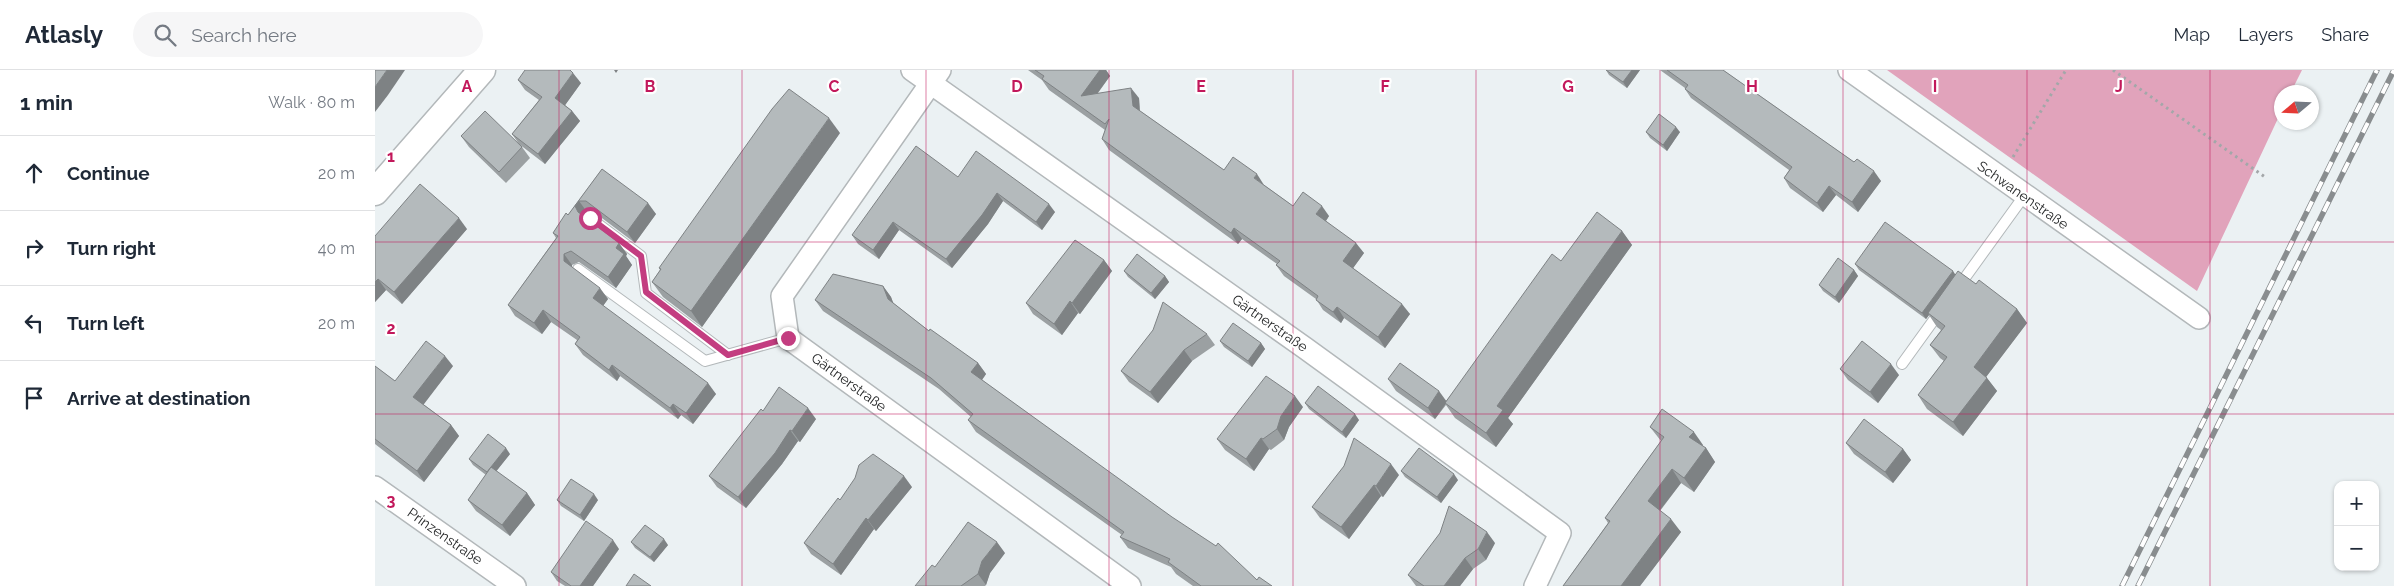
<!DOCTYPE html>
<meta charset="utf-8">
<style>
body{margin:0;font-family:Raleway,sans-serif;background:#f6f6f7;color:#1f2937}
.controls{position:absolute;right:15px;bottom:15px;display:grid;overflow:hidden;border-radius:10px;box-shadow:0 1px 4px #0004}
.controls button{width:45px;height:45px;display:grid;place-items:center;padding:0;border:0;border-bottom:1px solid #e0e1e3;background:#fff;color:#1f2937;font:25px sans-serif}
.compass{position:absolute;left:1899px;top:15px;width:45px;height:45px;border-radius:50%;background:#fff;box-shadow:0 1px 4px #0004;rotate:251deg}
.stop{position:absolute;width:15px;height:15px;margin:-11px;border:4px solid #c33d80;border-radius:50%;background:#fff}
.stop.end{background:#c33d80;border-color:#fff;box-shadow:0 1px 5px #0008}
.list{margin:0;padding:0;list-style:none}
h2{display:flex;justify-content:space-between;align-items:center;height:65px;margin:0;padding:0 20px;font-size:21px}
h2 small{font-size:16px;font-weight:400;color:#747a83}
.list li{display:grid;grid-template-columns:32px 1fr auto;gap:15px;align-items:center;box-sizing:border-box;height:75px;padding:0 20px;border-top:1px solid #e0e1e3}
.list b{display:block;font-size:19px;white-space:nowrap}
.list em{font-size:16px;font-style:normal;color:#747a83}
.icon{flex:none;width:28px;height:28px;fill:none;stroke:currentColor;stroke-width:2;stroke-linecap:round;stroke-linejoin:round}
.map{position:relative;flex:none;width:2019px;height:516px;overflow:hidden}
header{display:flex;align-items:center;gap:30px;box-sizing:border-box;height:70px;padding:0 25px;background:#fff;border-bottom:1px solid #e0e1e3}
header strong{font-size:24px}
nav{display:flex;gap:28px;margin-inline-start:auto;font-size:18px}
.search{width:350px;height:45px;background:#f6f6f7;display:flex;align-items:center;gap:12px;box-sizing:border-box;padding:0 18px;border-radius:28px;color:#747a83;font-size:19px}
main{display:flex}
aside{flex:1;background:#fff}
.map>svg:first-child{display:block}
.forest{fill:#e1a3bb}
.lines{fill:none;stroke-linecap:round;stroke-linejoin:round}
.service-casing{stroke:#b3b8ba;stroke-width:12}
.minor-casing{stroke:#b3b8ba;stroke-width:24}
.tertiary-casing{stroke:#b3b8ba;stroke-width:29}
.path{stroke:#a3a7a9;stroke-width:3;stroke-dasharray:2.5 4;stroke-linecap:butt}
.service{stroke:#fff;stroke-width:10}
.minor{stroke:#fff;stroke-width:21}
.tertiary{stroke:#fff;stroke-width:26}
.rail-casing{stroke:#898d8f;stroke-width:5.5}
.rail{stroke:#fff;stroke-width:4;stroke-dasharray:11;stroke-linecap:butt}
.wall{fill:#9ba0a2}
.shaded-wall{fill:#7e8284}
.building{fill:#b4babc;stroke:#7e8284}
.route{stroke:#c33d80;stroke-width:6}
.grid{fill:none;stroke:#c2185b;stroke-width:1;stroke-opacity:0.55}
.labels{text-anchor:middle;stroke-width:4.5;stroke-linejoin:round;paint-order:stroke}
.street-label{font-size:14px;fill:#1f2122;stroke:#fff}
.grid-label{font-size:16px;text-anchor:middle;font-weight:bold;fill:#c2185b;stroke:#fff;stroke-width:4.5;stroke-linejoin:round;paint-order:stroke}
</style>
<header>
<strong>Atlasly</strong>
<div class="search"><svg class="icon" aria-label="search" viewBox="0 0 24 24"><circle cx="10" cy="10" r="6"/><path d="M15 15l6 6"/></svg>Search here</div>
<nav><a>Map</a><a>Layers</a><a>Share</a></nav>
</header>
<main>
<aside>
<h2>1 min<small>Walk · 80 m</small></h2>
<ul class="list">
<li><svg class="icon" aria-label="ahead" viewBox="0 0 24 24"><path d="M12 20V5M6 11l6-6 6 6"/></svg><div><b>Continue</b></div><em>20 m</em></li>
<li><svg class="icon" aria-label="right" viewBox="0 0 24 24"><path d="M7 20v-9h11M14 6l5 5-5 5"/></svg><div><b>Turn right</b></div><em>40 m</em></li>
<li><svg class="icon" aria-label="left" viewBox="0 0 24 24"><path d="M17 20v-9H6M10 6l-5 5 5 5"/></svg><div><b>Turn left</b></div><em>20 m</em></li>
<li><svg class="icon" aria-label="arrive" viewBox="0 0 24 24"><path d="M6 21V4h12l-3 4 3 4H6"/></svg><div><b>Arrive at destination</b></div></li>
</ul>
</aside>
<div class="map">
<svg width="2019" height="516" viewBox="0 0 2019 516">
<rect width="100%" height="100%" fill="#ebf1f3"/>
<path class="forest" d="M1512 0H1927L1916 22H1906V42L1822 221Z"/>
<g class="lines">
<g class="service-casing">
<g id="service">
<path d="M215 148 266 186 271 223 353 285"/>
<path d="M203 199 330 291 413 268"/>
<path d="M1584 216 1649 126"/>
<path d="M1527 294 1566 240"/>
</g>
</g>
<g class="minor-casing">
<g id="minor">
<path d="M537 0 930 278 1185 463 1160 516"/>
<path d="M565 0 407 226 413 268 755 516"/>
<path d="M1474 0 1824 248"/>
<path d="M0 417 140 516"/>
</g>
</g>
<g class="tertiary-casing">
<path id="tertiary" d="M0 122 107 0"/>
</g>
<g class="path">
<path d="M1738 0 1890 107"/>
<path d="M1638 87 1691 0"/>
</g>
<use href="#service" class="service"/>
<use href="#minor" class="minor"/>
<use href="#tertiary" class="tertiary"/>
<g class="rail-casing">
<g id="rail">
<path d="M1747 516 2002 0"/>
<path d="M1763 516 2019 0"/>
</g>
</g>
<use href="#rail" class="rail"/>
</g>
<g class="wall">
<path d="M653 0H731L735 6 723 23 764 28 765 41 849 100 889 115 918 136 954 146 951 151 989 183 978 198 1035 244 1010 278 969 248 966 253 948 240 941 229 909 206 901 195 902 194 867 169 863 174 734 80 727 69 730 60 674 20 667 10Z"/>
<path d="M1231 0H1265L1252 18 1234 5Z"/>
<path d="M1285 0H1348L1506 111 1483 142 1461 125 1448 142 1415 118 1409 108 1414 100 1316 28 1310 19V18Z"/>
<path d="M143 10 206 13 190 35 197 41 205 51 170 94 144 74 137 64 164 30 150 20Z"/>
<path d="M1271 62H1305L1292 81 1275 68Z"/>
<path d="M465 63 327 257 288 227 277 212 285 200 284 198Z"/>
<path d="M86 66 147 77 155 88 131 113 94 77Z"/>
<path d="M227 99 281 144 260 173 219 142H212L209 146 252 184 251 186 257 195 241 218 204 192 197 195V197L233 229 228 236 341 324 318 354 306 345 303 349 245 306 242 311 208 285 200 274 202 270 176 252 167 264 140 246 133 235 181 168 178 163 193 145Z"/>
<path d="M583 107 680 142 667 160 628 131 613 154 577 198 524 160 504 189 483 174 477 165Z"/>
<path d="M92 159 27 234 11 220 0 232V166Z"/>
<path d="M1247 161 1257 175 1133 348 1138 354 1121 377 1080 348 1071 335 1060 349 1021 321 1013 309 1071 331 1186 191Z"/>
<path d="M729 190 737 201 705 244 703 243 687 265 658 244 651 233Z"/>
<path d="M1480 194 1580 205 1601 214 1642 239 1652 253 1611 307 1622 321 1588 366 1552 339 1543 325 1569 291 1565 288 1555 275 1566 260 1562 257 1554 245 1551 249 1484 200Z"/>
<path d="M1479 200 1483 206 1464 233 1448 221 1444 215Z"/>
<path d="M749 201 790 206 794 212 780 229 753 207Z"/>
<path d="M508 216 516 227 518 233 554 261 603 293 611 304 607 310 882 510 897 516H818L801 504 796 497 753 478 745 467 747 465 601 362 593 350 596 347 564 319 448 241 440 230Z"/>
<path d="M832 264 840 275 817 291 783 333 754 312 746 301Z"/>
<path d="M845 271 886 273 890 279 877 297 849 277Z"/>
<path d="M0 296 20 311 78 296 48 334 76 355 84 366 49 412 0 374Z"/>
<path d="M1465 299 1524 305 1503 333 1473 310Z"/>
<path d="M930 333 984 350 971 368 934 339Z"/>
<path d="M928 337 914 357 909 370 896 380 894 379 879 401 850 380 842 369Z"/>
<path d="M388 341 441 349 425 372 423 371 407 394 371 438 342 417 334 406Z"/>
<path d="M1275 357 1328 375 1327 376 1331 378 1340 392 1319 422 1306 413 1285 441 1306 462 1265 516H1188L1233 453 1230 448 1286 371Z"/>
<path d="M1471 373 1528 379 1536 390 1518 413 1479 384Z"/>
<path d="M135 384 121 401 152 423 160 435 135 466 101 441 93 430 111 405 98 395 94 389Z"/>
<path d="M1026 401 1083 410 1066 433 1030 407Z"/>
<path d="M1024 405 1008 427 1006 426 974 469 945 448 937 437Z"/>
<path d="M537 417 501 461 499 459 466 505 436 484 429 473 465 430Z"/>
<path d="M182 430H223L209 451 186 436Z"/>
<path d="M256 472 293 475 279 492 260 478Z"/>
<path d="M1120 473 1111 490 1098 499 1085 516H1041L1033 505Z"/>
<path d="M244 479 218 516H190L182 511 176 502Z"/>
<path d="M630 483 615 503 611 515 610 516H540L560 497Z"/>
</g>
<g class="shaded-wall">
<path d="M12 0H30L13 25 0 42V17Z"/>
<path d="M239 0H243L241 3Z"/>
<path d="M725 0H731L735 6 713 36 706 26Z"/>
<path d="M1257 0H1265L1252 18 1248 12Z"/>
<path d="M198 3 206 13 188 38 180 28Z"/>
<path d="M756 18 764 28 765 47 758 36Z"/>
<path d="M197 41 205 51 170 94 163 84Z"/>
<path d="M454 48 465 63 327 257 316 241Z"/>
<path d="M1301 57 1305 62 1292 81 1288 75Z"/>
<path d="M1499 101 1506 111 1483 142 1477 132Z"/>
<path d="M882 104 889 115 879 108Z"/>
<path d="M1454 116 1461 125 1448 142 1442 133Z"/>
<path d="M622 123 628 131 613 154 577 198 571 189Z"/>
<path d="M204 131 212 142 208 147 203 142 200 136Z"/>
<path d="M273 133 281 144 260 173 252 162Z"/>
<path d="M674 134 680 142 667 160 661 152Z"/>
<path d="M947 136 954 146 948 155 941 144Z"/>
<path d="M84 148 92 159 27 234 19 222Z"/>
<path d="M518 152 524 160 504 189 498 180Z"/>
<path d="M859 158 867 169 863 174 856 163Z"/>
<path d="M1247 161 1257 175 1133 348 1138 354 1121 377 1111 363 1122 336Z"/>
<path d="M244 173 252 184 251 186 257 195 241 218 233 207 241 178Z"/>
<path d="M981 173 989 183 976 201 968 191Z"/>
<path d="M189 184 197 195V202L189 191Z"/>
<path d="M729 190 737 201 705 244 697 233Z"/>
<path d="M1479 200 1483 206 1464 233 1460 227Z"/>
<path d="M1578 201 1582 207 1553 243 1554 245 1551 249 1547 243Z"/>
<path d="M790 206 794 212 780 229 776 223Z"/>
<path d="M3 209 11 220 0 232V212Z"/>
<path d="M508 216 516 227 521 240 513 229Z"/>
<path d="M225 218 233 229 225 240 218 228Z"/>
<path d="M695 231 703 243 687 265 679 254Z"/>
<path d="M1027 234 1035 244 1010 278 1003 267Z"/>
<path d="M962 237 969 248 966 253 958 242Z"/>
<path d="M1642 239 1652 253 1608 311 1599 297Z"/>
<path d="M168 240 176 252 167 264 159 253Z"/>
<path d="M886 273 890 279 877 297 873 291Z"/>
<path d="M809 280 817 291 783 333 775 322Z"/>
<path d="M70 286 78 296 46 338 38 327Z"/>
<path d="M603 293 611 304 604 314 596 302Z"/>
<path d="M1516 294 1524 305 1503 333 1495 322Z"/>
<path d="M237 295 245 306 242 311 234 300Z"/>
<path d="M1612 308 1622 321 1588 366 1578 352Z"/>
<path d="M333 313 341 324 318 354 311 343Z"/>
<path d="M1064 321 1072 332 1060 349 1053 338Z"/>
<path d="M920 326 928 337 914 357 909 370 902 359 906 346Z"/>
<path d="M298 334 306 345 303 349 295 338Z"/>
<path d="M433 338 441 349 425 372 417 361Z"/>
<path d="M980 344 984 350 971 368 967 362Z"/>
<path d="M76 355 84 366 49 412 42 401Z"/>
<path d="M415 360 423 371 407 394 371 438 363 427Z"/>
<path d="M1319 362 1328 375 1324 381 1314 367Z"/>
<path d="M886 368 894 379 879 401 871 389Z"/>
<path d="M131 378 135 384 116 408 112 402Z"/>
<path d="M1331 378 1340 392 1319 422 1309 408Z"/>
<path d="M1528 379 1536 390 1518 413 1510 402Z"/>
<path d="M1016 394 1024 405 1008 427 1001 416Z"/>
<path d="M1297 399 1306 413 1282 444 1273 431Z"/>
<path d="M1079 404 1083 410 1066 433 1062 427Z"/>
<path d="M529 406 537 417 501 461 493 450Z"/>
<path d="M999 415 1006 426 974 469 966 457Z"/>
<path d="M152 423 160 435 135 466 127 455Z"/>
<path d="M219 424 223 430 209 451 205 445Z"/>
<path d="M491 448 499 459 466 505 458 494Z"/>
<path d="M1296 449 1306 462 1265 516H1246Z"/>
<path d="M1112 462 1120 473 1111 490 1103 479Z"/>
<path d="M289 469 293 475 279 492 275 487Z"/>
<path d="M238 470 244 479 218 516H205Z"/>
<path d="M622 472 630 483 615 503 611 515 603 504 607 491Z"/>
<path d="M1090 488 1098 499 1085 516H1069Z"/>
</g>
<g class="building">
<path d="M0 0H12L0 17Z"/>
<path d="M150 0H195L198 3 180 28 197 41 163 84 137 64 167 27 143 10Z"/>
<path d="M660 0H725L706 26 756 18 758 36 849 100 858 87 882 104 879 108 918 136 928 122 947 136 941 144 981 173 968 191 1027 234 1003 267 962 237 958 242 941 230 943 226 901 195 905 191 859 158 856 163 727 69 734 49 730 54 667 9 669 6Z"/>
<path d="M1231 0H1257L1248 12Z"/>
<path d="M1292 0H1348L1479 92 1482 89 1499 101 1477 132 1454 116 1442 133 1409 108 1417 97 1310 19 1313 15Z"/>
<path d="M414 19 454 48 316 241 277 212 286 199 284 198 397 39Z"/>
<path d="M110 41 147 77 124 102 86 66Z"/>
<path d="M1284 44 1301 57 1288 75 1271 62Z"/>
<path d="M541 76 583 107 601 81 674 134 661 152 622 123 607 145 571 189 518 152 498 180 477 165Z"/>
<path d="M227 99 273 133 252 162 211 131H204L200 136 203 142 244 173 241 178 249 184 233 207 196 181 189 184V191L225 218 218 228 333 313 311 343 298 334 295 338 237 295 234 300 200 274 205 267 168 240 159 253 133 235 183 166 178 163 191 143 193 145Z"/>
<path d="M45 114 84 148 19 222 3 209 0 212V166Z"/>
<path d="M1222 142 1247 161 1122 336 1128 340 1111 363 1070 333 1177 184 1186 191Z"/>
<path d="M1510 152 1578 201 1547 243 1480 194Z"/>
<path d="M700 170 729 190 697 233 695 231 679 254 651 233Z"/>
<path d="M762 184 790 206 776 223 749 201Z"/>
<path d="M1463 188 1479 200 1460 227 1444 215Z"/>
<path d="M1583 201 1601 214 1604 210 1642 239 1599 297 1612 308 1578 352 1543 325 1572 287 1555 275 1570 256 1553 243Z"/>
<path d="M458 204 508 216 513 229 554 261 555 259 603 293 596 302 797 447 841 476 843 473 882 510 884 507 897 516H826L793 492 795 489 745 467 749 462 593 350 598 344 556 308 440 230Z"/>
<path d="M788 232 832 264 809 280 775 322 746 301 778 260Z"/>
<path d="M858 253 886 273 873 291 845 271Z"/>
<path d="M51 271 70 286 38 327 76 355 42 401 0 369V296L20 311Z"/>
<path d="M1487 271 1516 294 1495 322 1465 299Z"/>
<path d="M1025 293 1064 321 1053 338 1013 309Z"/>
<path d="M891 306 920 326 906 346 902 359 888 369 886 368 871 389 842 369Z"/>
<path d="M943 316 980 344 967 362 930 333Z"/>
<path d="M404 317 433 338 417 361 415 360 400 383 363 427 334 406 386 339 388 341Z"/>
<path d="M1287 339 1319 362 1314 367 1331 378 1309 408 1297 399 1273 431 1296 449 1246 516H1188L1235 451 1230 448 1289 367 1275 357Z"/>
<path d="M1489 349 1528 379 1510 402 1471 373Z"/>
<path d="M113 364 131 378 112 402 94 389Z"/>
<path d="M979 368 1016 394 1001 416 999 415 966 457 937 437 969 396Z"/>
<path d="M1044 378 1079 404 1062 427 1026 401Z"/>
<path d="M498 384 529 406 493 450 491 448 458 494 429 473 463 428 465 430 480 408 484 395Z"/>
<path d="M116 397 152 423 127 455 93 430Z"/>
<path d="M196 409 219 424 205 445 182 430Z"/>
<path d="M1074 436 1112 462 1103 479 1090 488 1069 516H1049L1033 505 1065 463Z"/>
<path d="M211 451 238 470 205 516H196L176 502Z"/>
<path d="M593 452 622 472 607 491 603 504 586 516H540L557 495 560 497Z"/>
<path d="M270 455 289 469 275 487 256 472Z"/>
<path d="M259 504 276 516H251Z"/>
</g>
<g class="lines">
<path class="route" d="M215 148 266 186 271 222 353 285 413 268"/>
</g>
<path class="grid" d="M184 0V516M367 0V516M551 0V516M734 0V516M918 0V516M1101 0V516M1285 0V516M1468 0V516M1652 0V516M1835 0V516M0 172H2019M0 344H2019"/>
<g class="labels">
<g class="street-label">
<text transform="translate(1648 125) rotate(35)" y="5">Schwanenstraße</text>
<text transform="translate(895 253) rotate(35)" y="5">Gärtnerstraße</text>
<text transform="translate(474 312) rotate(36)" y="5">Gärtnerstraße</text>
<text transform="translate(70 466) rotate(35)" y="5">Prinzenstraße</text>
</g>
</g>
<g class="grid-label">
<text x="92" y="22">A</text>
<text x="275" y="22">B</text>
<text x="459" y="22">C</text>
<text x="642" y="22">D</text>
<text x="826" y="22">E</text>
<text x="1010" y="22">F</text>
<text x="1193" y="22">G</text>
<text x="1377" y="22">H</text>
<text x="1560" y="22">I</text>
<text x="1744" y="22">J</text>
<text x="16" y="92">1</text>
<text x="16" y="264">2</text>
<text x="16" y="436">3</text>
</g>
</svg>
<div class="controls">
<button>+</button>
<button>−</button>
</div>
<svg class="compass" viewBox="-18 -18 36 36"><path d="M0-13l5 13h-10z" fill="#e53935"/><path d="M0 13l5-13h-10z" fill="#747a83"/></svg>
<div class="stop" style="left:215px;top:148px"></div>
<div class="stop end" style="left:413px;top:268px"></div>
</div>
</main>
